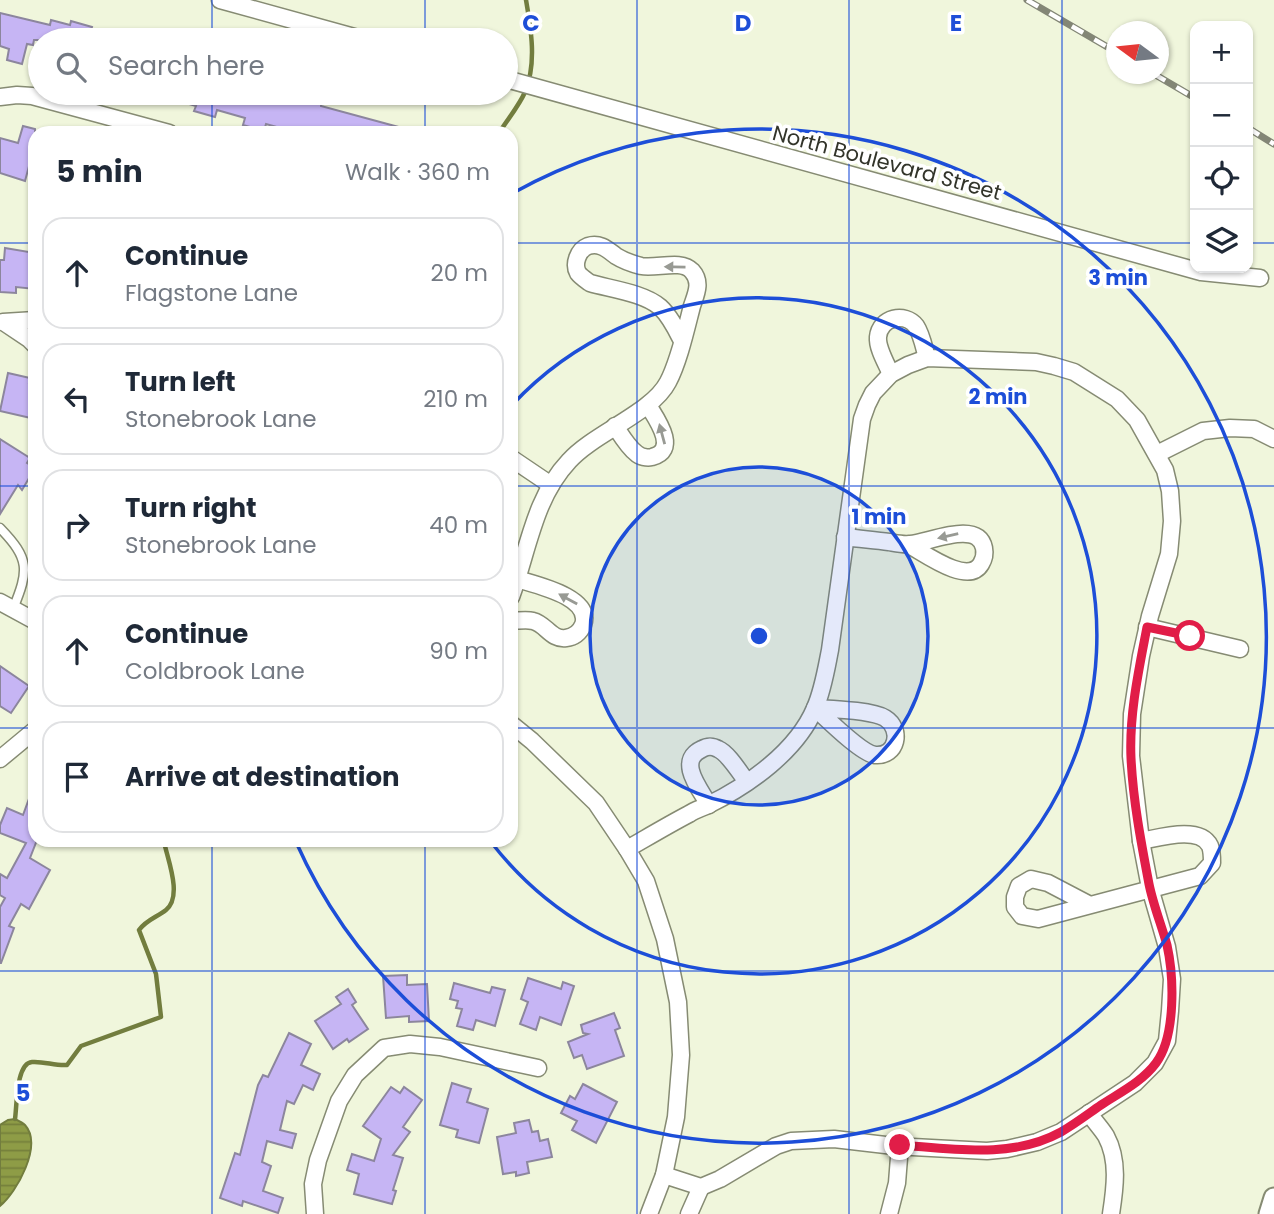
<!DOCTYPE html>
<meta charset="utf-8">
<style>
body{margin:0;font-family:Poppins,sans-serif;background:#f6f6f7;color:#1f2937}
.controls{position:absolute;right:21px;top:21px;display:grid;overflow:hidden;border-radius:14px;box-shadow:0 2px 5px #0004}
.controls button{width:63px;height:63px;display:grid;place-items:center;padding:0;border:0;border-bottom:2px solid #e0e1e3;background:#fff;color:#1f2937;font:35px sans-serif}
.compass{position:absolute;left:1106px;top:21px;width:63px;height:63px;border-radius:50%;background:#fff;box-shadow:0 2px 5px #0004;rotate:285deg}
.stop{position:absolute;width:21px;height:21px;margin:-16px;border:5px solid #e11d48;border-radius:50%;background:#fff}
.stop.end{background:#e11d48;border-color:#fff;box-shadow:0 2px 7px #0008}
.list{margin:0;padding:0;list-style:none}
h2{display:flex;justify-content:space-between;align-items:center;height:91px;margin:0;padding:0 28px;font-size:30px}
h2 small{font-size:23px;font-weight:400;color:#747a83}
.list li{display:grid;grid-template-columns:46px 1fr auto;gap:21px;align-items:center;box-sizing:border-box;height:112px;margin:0 14px 14px;padding:0 14px;border:2px solid #e0e1e3;border-radius:21px}
.list b{display:block;font-size:26px;white-space:nowrap}
.list p{margin:0;font-size:23px;white-space:nowrap;color:#747a83}
.list em{font-size:23px;font-style:normal;color:#747a83}
.icon{flex:none;width:38px;height:38px;fill:none;stroke:currentColor;stroke-width:2;stroke-linecap:round;stroke-linejoin:round}
.map{position:relative;flex:none;width:1274px;height:1214px;overflow:hidden}
.search{position:absolute;background:#fff;box-shadow:0 2px 5px #0004;left:28px;top:28px;width:490px;height:77px;display:flex;align-items:center;gap:18px;box-sizing:border-box;padding:0 24px;border-radius:38px;color:#747a83;font-size:26px}
.panel{position:absolute;background:#fff;box-shadow:0 2px 5px #0004;left:28px;top:126px;width:490px;height:721px;border-radius:21px}
.map>svg:first-child{display:block}
.water{fill:url(#water-rules);stroke:#727d3e;stroke-width:2}
.lines{fill:none;stroke-linecap:round;stroke-linejoin:round}
.stream{stroke:#727d3e;stroke-width:4.5}
.building{fill:#c6b5f4;stroke:#8c869d;stroke-width:2}
.service-casing{stroke:#868b73;stroke-width:11}
.minor-casing{stroke:#868b73;stroke-width:19}
.tertiary-casing{stroke:#868b73;stroke-width:23}
.service{stroke:#fff;stroke-width:8}
.minor{stroke:#fff;stroke-width:16}
.tertiary{stroke:#fff;stroke-width:19}
.rail-casing{stroke:#838676;stroke-width:7}
.rail{stroke:#fff;stroke-width:4.5;stroke-dasharray:13;stroke-linecap:butt}
.oneway{fill:#989a94}
.route{stroke:#e11d48;stroke-width:9}
.grid{fill:none;stroke:#1d4ed8;stroke-width:2;stroke-opacity:0.55}
.ring{fill:none;stroke:#1d4ed8;stroke-width:3.5}
.labels{text-anchor:middle;stroke-width:7;stroke-linejoin:round;paint-order:stroke}
.street-label{font-size:21px;fill:#32342a;stroke:#fff}
.grid-label{font-size:23px;text-anchor:middle;font-weight:bold;fill:#1d4ed8;stroke:#fff;stroke-width:7;stroke-linejoin:round;paint-order:stroke}
.centre{fill:#1d4ed8;stroke:#fff;stroke-width:3.5}
.ring-label{font-size:21px;text-anchor:middle;font-weight:bold;fill:#1d4ed8;stroke:#fff;stroke-width:7;stroke-linejoin:round;paint-order:stroke}
</style>
<div class="map">
<svg width="1274" height="1214" viewBox="0 0 1274 1214">
<defs>
<pattern id="water-rules" width="6" height="5" patternUnits="userSpaceOnUse" patternTransform="scale(1.75)"><rect width="6" height="5" fill="#8e9c46"/><path d="M0 2.5h6" fill="none" stroke="#75803b"/></pattern>
</defs>
<rect width="100%" height="100%" fill="#f0f6dc"/>
<path class="water" d="M15 1119C17 1120 23 1123 25 1125 43 1145 17 1192 0 1206V1125L8 1120Z"/>
<g class="lines">
<g class="stream">
<path d="M499 133C507 120 519 106 525 92 537 63 531 29 526 0"/>
<path d="M15 1119C17 1106 16 1063 32 1062 44 1061 55 1066 67 1065L81 1046 161 1017 156 974 139 930C146 920 157 917 166 910 182 897 169 863 165 846"/>
</g>
</g>
<g class="building">
<path d="M0 13 50 25 51 20 70 25 71 21 92 27 88 40H34L33 45 27 44 22 64 7 60 9 49 0 46Z"/>
<path d="M162 93H285L284 95 308 102V100L321 104V106L406 129 405 133H298L266 124 264 131 243 125 245 118 217 110 215 117 194 111 196 106 162 96Z"/>
<path d="M23 126 35 129V144L25 181 0 173V138L18 143Z"/>
<path d="M5 248 35 253V289L16 287V293L0 292V260H4Z"/>
<path d="M8 373 30 378 29 383 35 385V419L0 411Z"/>
<path d="M0 439 30 458 27 463 35 468 22 490 18 485 0 514Z"/>
<path d="M0 666 29 686 11 713 0 706Z"/>
<path d="M34 785 35 840H37L30 858 50 870 29 909 21 904 9 926 14 928 1 963H0V907L5 898 0 895V874L7 878 26 843 0 833V825L7 808 23 815Z"/>
<path d="M407 975V985L427 984 429 1021 409 1022V1016L386 1018 383 976Z"/>
<path d="M528 978 561 989 563 982 574 986 561 1025 540 1017 536 1030 520 1024 528 1002 521 999Z"/>
<path d="M454 983 490 993 492 987 505 990 495 1026 476 1020 473 1030 457 1026 462 1009 456 1008 458 1001 450 999Z"/>
<path d="M348 989 356 1002 352 1005 368 1029 349 1042 347 1039 333 1049 315 1021 341 1004 336 997Z"/>
<path d="M614 1013 620 1028 615 1030 624 1056 587 1069 582 1055 574 1058 568 1042 588 1034 583 1033 581 1025Z"/>
<path d="M289 1033 311 1044 301 1065 320 1074 313 1090 303 1085 294 1104 287 1101 280 1130 296 1134 292 1148 267 1141 262 1162 271 1166 263 1191 283 1198 278 1213 243 1201 242 1206 220 1198 235 1153 240 1155 258 1085 263 1075 268 1077Z"/>
<path d="M452 1083 471 1089 467 1102 488 1109 479 1143 456 1137 458 1130 440 1125Z"/>
<path d="M583 1084 617 1102 596 1143 572 1130 577 1121 561 1113 570 1096 575 1099Z"/>
<path d="M391 1087 400 1093 404 1087 422 1100 403 1127 410 1132 393 1155 403 1158 393 1190 396 1191 392 1204 354 1194 359 1174 347 1170 352 1154 374 1161 381 1139 363 1126Z"/>
<path d="M529 1120 532 1132 538 1131 540 1141 548 1139 552 1157 527 1162 529 1173 516 1176V1172L503 1174 497 1137 516 1133 514 1123Z"/>
</g>
<g class="lines">
<g class="service-casing">
<path id="service" d="M0 528C30 559 29 570 13 609"/>
</g>
<g class="minor-casing">
<g id="minor">
<path d="M220 0 365 40"/>
<path d="M506 79 1201 272 1260 278"/>
<path d="M0 97 17 95 32 96 169 133"/>
<path d="M3 322 35 320"/>
<path d="M5 323 29 339 35 345"/>
<path d="M891 374C886 363 877 348 878 337 880 317 905 312 916 326 922 335 924 348 927 358"/>
<path d="M615 426C621 435 628 447 636 453 640 457 647 458 652 457 680 450 655 417 648 405"/>
<path d="M1157 454 1203 431 1230 428 1254 429 1274 439"/>
<path d="M511 458 551 485"/>
<path d="M845 537C860 539 874 540 889 542 895 543 903 545 910 544 928 543 978 519 984 548 985 553 984 559 981 564 968 586 924 553 909 545"/>
<path d="M511 597C528 551 534 498 569 461 594 433 652 413 668 382 679 361 686 329 692 306 696 294 702 282 692 271 681 259 657 269 641 266 633 264 624 261 616 256 608 250 600 242 588 246 578 250 573 264 578 273 581 277 586 280 590 283 611 289 644 293 660 307 670 316 676 329 682 341"/>
<path d="M0 602 35 621"/>
<path d="M511 621C518 621 526 619 533 621 546 624 551 640 566 638 574 637 580 632 583 625 593 597 536 585 517 579"/>
<path d="M1147 627 1240 649"/>
<path d="M815 708C831 709 872 710 885 718 903 729 897 757 875 755 861 753 827 719 815 708Z"/>
<path d="M511 724 532 741 596 803 627 849 646 881 665 939 678 1002 681 1055 676 1117 664 1175 649 1214"/>
<path d="M0 759 35 730"/>
<path d="M709 805C700 789 676 761 702 749 707 746 713 746 718 749 728 753 740 773 747 782"/>
<path d="M627 849C648 837 668 825 689 814 695 810 702 808 708 805 749 785 797 751 815 708 823 690 826 670 830 650L862 419 867 405 873 393 891 374 908 365 927 358 1036 362 1054 366 1074 372 1117 399 1137 420 1165 470 1170 491 1172 521 1169 554 1150 616 1141 656 1132 714 1131 756 1141 841 1150 888 1167 947 1172 979 1170 1011 1167 1041 1155 1063 1135 1083 1061 1132 1037 1142 1007 1149 987 1151 894 1146 834 1139 791 1141 776 1146 720 1179 701 1187 664 1175"/>
<path d="M1090 905 1048 883 1031 879 1019 886 1015 897V907L1022 916 1038 919 1200 876 1212 863C1212 858 1212 851 1210 846 1200 825 1158 838 1141 841"/>
<path d="M1089 1113C1094 1121 1101 1128 1106 1136 1119 1160 1115 1188 1111 1214"/>
<path d="M315 1214 313 1184 318 1160 339 1101 355 1075 384 1048 410 1044 440 1047 538 1068"/>
<path d="M689 1214 701 1187"/>
<path d="M889 1214 897 1183 900 1145"/>
</g>
</g>
<g class="tertiary-casing">
<path id="tertiary" d="M1269 1214 1274 1198"/>
</g>
<use href="#service" class="service"/>
<use href="#minor" class="minor"/>
<use href="#tertiary" class="tertiary"/>
<g class="rail-casing">
<g id="rail">
<path d="M1027 0 1116 52"/>
<path d="M1154 74 1195 98"/>
<path d="M1248 128 1274 144"/>
</g>
</g>
<use href="#rail" class="rail"/>
</g>
<defs><path id="oneway-solid" d="M-6-.8H1V-3.2L6.5 0L1 3.2V.8H-6Z" transform="scale(1.75)"/></defs>
<g class="oneway">
<use href="#oneway-solid" transform="translate(675 267) rotate(-179)"/>
<use href="#oneway-solid" transform="translate(662 434) rotate(-105)"/>
<use href="#oneway-solid" transform="translate(948 536) rotate(167)"/>
<use href="#oneway-solid" transform="translate(568 599) rotate(-151)"/>
</g>
<g class="lines">
<path class="route" d="M900 1145C954 1149 1012 1159 1061 1132 1075 1124 1088 1114 1101 1105 1119 1093 1142 1082 1156 1063 1176 1036 1174 977 1167 945 1161 924 1153 904 1149 884 1141 842 1133 800 1131 758 1129 714 1139 669 1147 627L1190 636"/>
</g>
<path class="grid" d="M212 0V40M425 0V40M637 0V1214M849 0V1214M1062 0V1214M212 93V133M425 93V133M0 243H35M511 243H1195M1248 243H1274M0 486H35M511 486H1274M0 728H35M511 728H1274M212 840V1214M425 840V1214M0 971H1274"/>
<circle cx="759" cy="636" r="169" fill="#1d4ed8" fill-opacity=".12"/>
<g class="ring">
<circle cx="759" cy="636" r="169"/>
<path d="M512 405A338 338 0 1 1 491 842"/>
<path d="M513 193A507 507 0 1 1 296 842"/>
</g>
<g class="labels">
<g class="street-label">
<text transform="translate(887 163) rotate(15)" y="7">North Boulevard Street</text>
</g>
</g>
<g class="grid-label">
<text x="531" y="31">C</text>
<text x="743" y="31">D</text>
<text x="956" y="31">E</text>
<text x="23" y="1101">5</text>
</g>
<circle cx="759" cy="636" r="10" class="centre"/>
<g class="ring-label">
<text x="1118" y="285">3 min</text>
<text x="998" y="404">2 min</text>
<text x="879" y="524">1 min</text>
</g>
</svg>
<div class="controls">
<button>+</button>
<button>−</button>
<button><svg class="icon" aria-label="locate" viewBox="0 0 24 24"><circle cx="12" cy="12" r="6"/><path d="M12 2v4M12 18v4M2 12h4M18 12h4"/></svg></button>
<button><svg class="icon" aria-label="layers" viewBox="0 0 24 24"><path d="M12 4l9 5-9 5-9-5zM3 14l9 5 9-5"/></svg></button>
</div>
<svg class="compass" viewBox="-18 -18 36 36"><path d="M0-13l5 13h-10z" fill="#e53935"/><path d="M0 13l5-13h-10z" fill="#747a83"/></svg>
<div class="stop" style="left:1190px;top:636px"></div>
<div class="stop end" style="left:900px;top:1145px"></div>
<div class="search"><svg class="icon" aria-label="search" viewBox="0 0 24 24"><circle cx="10" cy="10" r="6"/><path d="M15 15l6 6"/></svg>Search here</div>
<section class="panel">
<h2>5 min<small>Walk · 360 m</small></h2>
<ul class="list">
<li><svg class="icon" aria-label="ahead" viewBox="0 0 24 24"><path d="M12 20V5M6 11l6-6 6 6"/></svg><div><b>Continue</b><p>Flagstone Lane</p></div><em>20 m</em></li>
<li><svg class="icon" aria-label="left" viewBox="0 0 24 24"><path d="M17 20v-9H6M10 6l-5 5 5 5"/></svg><div><b>Turn left</b><p>Stonebrook Lane</p></div><em>210 m</em></li>
<li><svg class="icon" aria-label="right" viewBox="0 0 24 24"><path d="M7 20v-9h11M14 6l5 5-5 5"/></svg><div><b>Turn right</b><p>Stonebrook Lane</p></div><em>40 m</em></li>
<li><svg class="icon" aria-label="ahead" viewBox="0 0 24 24"><path d="M12 20V5M6 11l6-6 6 6"/></svg><div><b>Continue</b><p>Coldbrook Lane</p></div><em>90 m</em></li>
<li><svg class="icon" aria-label="arrive" viewBox="0 0 24 24"><path d="M6 21V4h12l-3 4 3 4H6"/></svg><div><b>Arrive at destination</b></div></li>
</ul>
</section>
</div>
